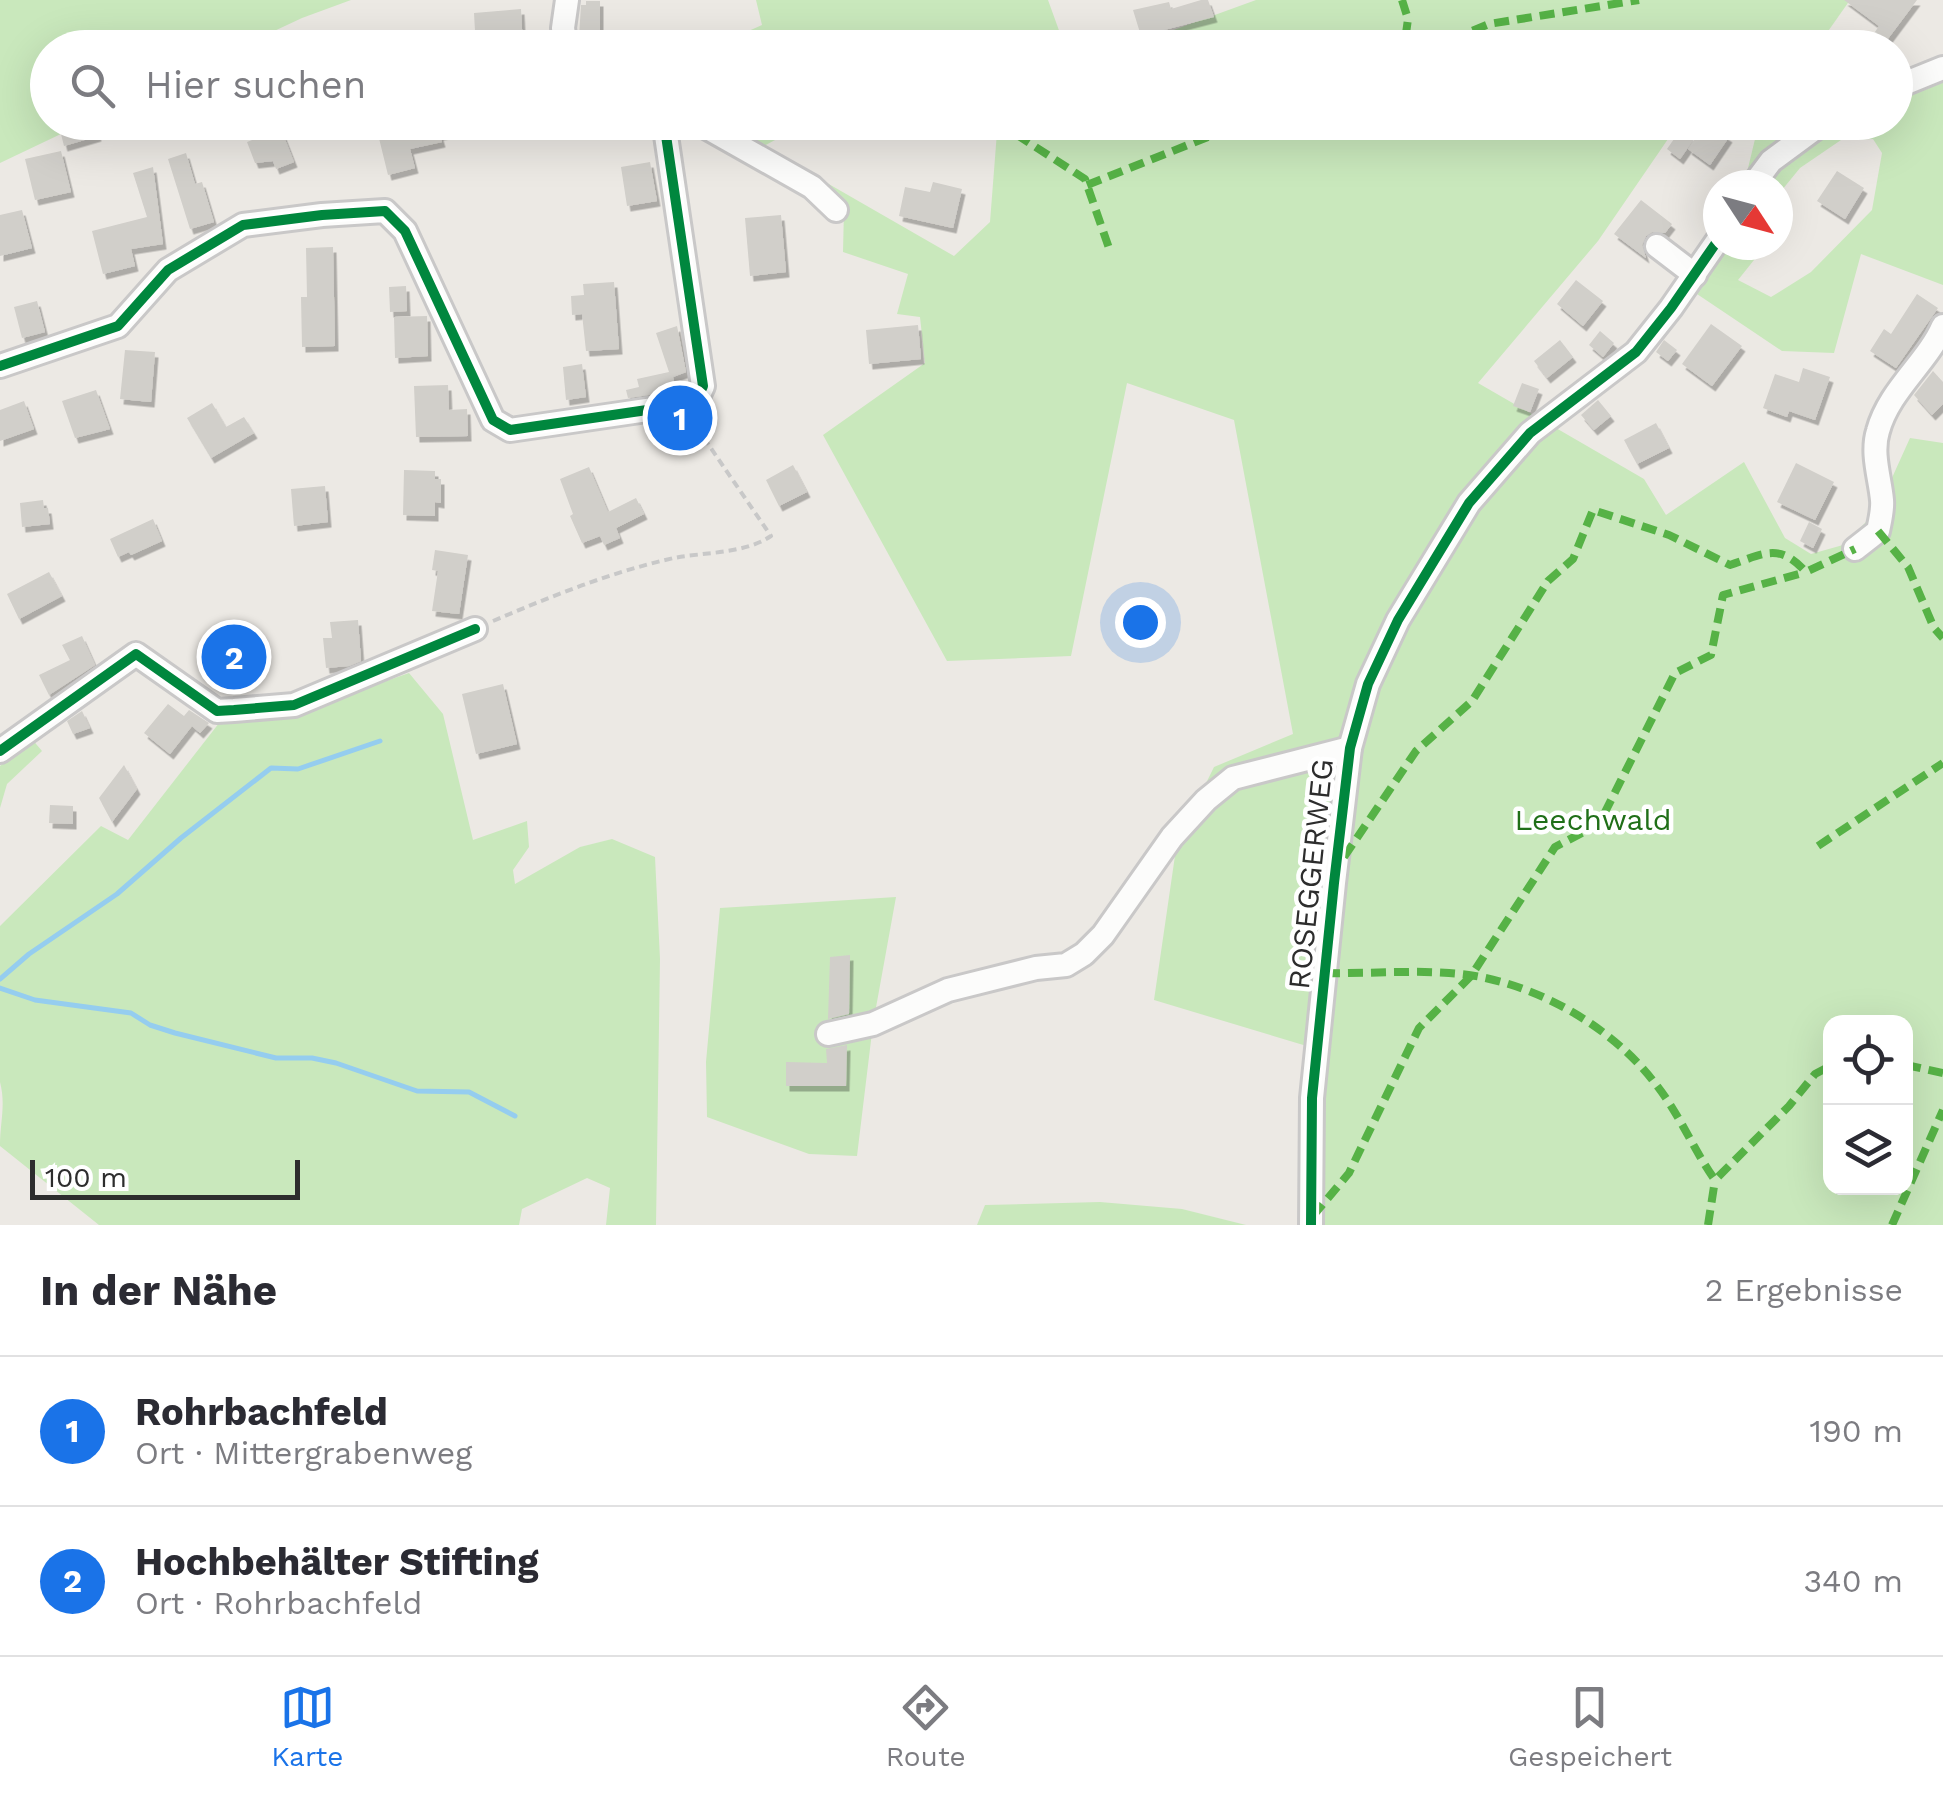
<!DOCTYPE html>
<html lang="de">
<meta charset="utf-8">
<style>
body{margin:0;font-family:"Work Sans",sans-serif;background:#f7f7f7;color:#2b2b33}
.controls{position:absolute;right:30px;bottom:30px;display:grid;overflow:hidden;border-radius:20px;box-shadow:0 10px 40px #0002}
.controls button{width:90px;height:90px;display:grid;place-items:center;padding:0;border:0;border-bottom:2px solid #e1e1e2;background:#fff;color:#2b2b33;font:50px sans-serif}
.compass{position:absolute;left:1703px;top:170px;width:90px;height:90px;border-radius:50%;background:#fff;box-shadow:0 10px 40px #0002;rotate:126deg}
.scale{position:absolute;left:30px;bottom:25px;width:270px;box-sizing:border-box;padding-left:10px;border:5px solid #2d2d2d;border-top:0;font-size:28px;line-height:35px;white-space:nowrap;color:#2d2d2d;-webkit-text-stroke:8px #fff;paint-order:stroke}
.you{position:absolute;left:1140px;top:622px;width:35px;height:35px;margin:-25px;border:8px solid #fff;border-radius:50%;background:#1a73e8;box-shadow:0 0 0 15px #1a73e833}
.badge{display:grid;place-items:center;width:65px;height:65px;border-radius:50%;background:#1a73e8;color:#fff;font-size:32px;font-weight:700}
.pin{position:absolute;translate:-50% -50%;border:5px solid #fff;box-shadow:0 2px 10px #0006}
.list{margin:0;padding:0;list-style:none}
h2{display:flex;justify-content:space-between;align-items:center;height:130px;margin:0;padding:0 40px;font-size:42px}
h2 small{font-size:32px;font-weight:400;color:#7c7c81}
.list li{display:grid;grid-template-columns:65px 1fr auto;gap:30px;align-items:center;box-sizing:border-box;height:150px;padding:0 40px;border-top:2px solid #e1e1e2}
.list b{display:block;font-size:38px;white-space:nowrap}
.list p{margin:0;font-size:32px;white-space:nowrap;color:#7c7c81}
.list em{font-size:32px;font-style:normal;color:#7c7c81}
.icon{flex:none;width:55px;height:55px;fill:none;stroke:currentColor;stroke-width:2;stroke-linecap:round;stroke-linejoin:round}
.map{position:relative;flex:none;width:1943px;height:1225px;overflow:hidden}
.search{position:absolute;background:#fff;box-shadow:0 10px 40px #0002;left:30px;right:30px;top:30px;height:110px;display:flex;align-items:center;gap:25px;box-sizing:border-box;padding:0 35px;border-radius:55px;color:#7c7c81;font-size:38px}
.sheet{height:430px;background:#fff}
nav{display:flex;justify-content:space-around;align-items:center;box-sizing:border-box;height:140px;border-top:2px solid #e1e1e2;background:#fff;font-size:28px;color:#7c7c81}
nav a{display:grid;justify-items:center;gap:5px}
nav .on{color:#1a73e8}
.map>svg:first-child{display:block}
.green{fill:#c9e8bc;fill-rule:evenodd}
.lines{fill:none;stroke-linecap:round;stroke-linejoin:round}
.stream{stroke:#95cdef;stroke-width:5}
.building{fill:#d1cfca;filter:url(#shadow)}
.minor-casing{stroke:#c9c8c8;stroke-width:28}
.path{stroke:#c8c8c8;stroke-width:4;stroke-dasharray:8 5;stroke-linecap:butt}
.minor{stroke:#fcfcfb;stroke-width:22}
.quiet{stroke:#56b246;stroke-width:8;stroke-dasharray:15 8;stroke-linecap:butt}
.cycleway-casing{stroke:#fff;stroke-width:16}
.cycleway{stroke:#00873e;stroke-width:10}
.labels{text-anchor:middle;stroke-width:9;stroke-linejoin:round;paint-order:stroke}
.park-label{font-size:30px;fill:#206f18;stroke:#fff}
.street-label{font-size:30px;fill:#2d2d2d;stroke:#fff}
</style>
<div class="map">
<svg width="1943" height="1225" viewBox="0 0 1943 1225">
<defs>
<filter id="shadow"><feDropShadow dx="3.5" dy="5.5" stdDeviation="0" flood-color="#0004"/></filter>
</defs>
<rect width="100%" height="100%" fill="#ece9e4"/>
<g class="green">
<path d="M0 0H351L302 18 240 47 48 48V122L84 123 0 163Z"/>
<path d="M756 0H1048L1065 47H745L744 33 762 25Z"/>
<path d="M1256 0H1850L1817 47 1124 48Z"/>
<path d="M1943 82V285L1861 254 1834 353 1782 351 1697 294 1727 245H1766L1738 280 1771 297 1811 272 1872 210 1882 153 1873 139 1841 140 1800 168 1782 190 1778 209V185H1744L1755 139V123L1896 122V101Z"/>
<path d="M717 123H1679L1598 241 1478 383 1644 479 1666 515 1744 462 1785 538 1811 554 1843 545 1877 511 1910 438 1943 443V1225H1301L1310 1047 1154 1000 1177 842 1214 767 1293 734 1234 420 1127 383 1071 656 947 661 823 435 925 363 920 317 897 314 908 274 843 252 844 209 819 190 827 183 954 256 990 222 997 132H790L762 147ZM1830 1022H1906V1188H1830Z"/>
<path d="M409 673 443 714 473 840 527 821 529 847 513 870 515 884 580 847 612 839 655 857 660 959 656 1225H606L610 1188 587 1178 522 1209 519 1225H99L0 1146C0 1122 6 1105 0 1082V926L101 826 128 840 223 718 292 714Z"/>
<path d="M31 738 42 751 7 784 0 808V766Z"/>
<path d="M896 897 873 1024 857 1156 809 1154 707 1117 706 1062 720 908Z"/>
<path d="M1100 1202 1182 1209 1246 1225H977L985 1205Z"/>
</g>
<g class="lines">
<g class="stream">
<path d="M0 979 29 954 117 894 181 838 271 768 298 769 380 741"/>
<path d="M0 988 35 1000 131 1013 150 1025 175 1033 276 1058H312L336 1063 417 1091 469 1092 515 1116"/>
</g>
</g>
<g class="building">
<path d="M1201 0H1208L1214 17 1141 36 1133 10 1169 2 1171 9Z"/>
<path d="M1844 0H1917L1881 48H1864L1879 26Z"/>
<path d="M586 1H600V37H579L581 5H586Z"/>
<path d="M521 9 523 48H465L464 32 475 31 474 13Z"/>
<path d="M58 122H94L98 136 64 146Z"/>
<path d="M375 122H468L469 129 440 135 442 142 410 149 415 168 388 175Z"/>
<path d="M1706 122 1729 137 1710 165 1688 149Z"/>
<path d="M281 129 294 162 276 169 273 161 255 163 247 142Z"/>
<path d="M1681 129 1694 139 1680 159 1667 149Z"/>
<path d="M61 151 71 192 35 200 25 159Z"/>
<path d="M186 153 195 184 202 182 214 222 190 229 168 159Z"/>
<path d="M650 162 657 201 627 206 621 167Z"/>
<path d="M153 167 163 244 131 249 135 266 103 274 92 231 147 217 133 173Z"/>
<path d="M1837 171 1864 188 1845 219 1817 201Z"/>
<path d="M933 182 962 189 953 228 899 216 905 187 930 192Z"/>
<path d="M1641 200 1672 224 1665 233 1652 232 1646 236 1642 245 1646 258 1614 234Z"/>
<path d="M22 210 32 248 0 256V215Z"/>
<path d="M781 215 786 272 750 276 745 218Z"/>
<path d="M333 247 335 346 302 347 301 297H307L306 248Z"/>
<path d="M1576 280 1603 301 1583 326 1557 304Z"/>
<path d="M614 282 619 349 586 351 582 314 572 315 571 296 584 295 583 284Z"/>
<path d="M406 286 407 311 390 312 389 287Z"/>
<path d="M1917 294 1938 308 1896 368 1870 351 1884 329 1891 334Z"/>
<path d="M37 301 45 332 22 338 14 307Z"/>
<path d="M427 316 428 356 395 358 394 317Z"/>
<path d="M1711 324 1742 346 1712 386 1682 364Z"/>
<path d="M918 325 921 359 869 364 866 330Z"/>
<path d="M677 326 686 372 673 377 676 391 628 398 626 390 639 387 637 379 669 372 656 333Z"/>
<path d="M1600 331 1614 343 1603 357 1589 345Z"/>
<path d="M1560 340 1573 357 1547 378 1534 361Z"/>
<path d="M1664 340 1677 350 1668 361 1656 352Z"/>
<path d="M125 350 155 352 151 402 120 399Z"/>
<path d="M582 364 586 397 566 400 563 367Z"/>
<path d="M1803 368 1830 377 1815 420 1789 411 1787 417 1763 408 1775 374 1799 382Z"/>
<path d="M1933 371 1943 382V404L1932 415 1914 395Z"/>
<path d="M1522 383 1539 389 1530 412 1513 406Z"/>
<path d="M448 385 449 410 467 409 468 436 416 437 414 386Z"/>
<path d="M96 390 110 429 75 438 62 401Z"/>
<path d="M1598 400 1611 416 1594 430 1581 415Z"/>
<path d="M24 401 34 429 0 441V410Z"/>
<path d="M212 403 226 427 244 417 254 433 211 458 187 418Z"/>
<path d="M1656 423 1669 448 1637 464 1624 440Z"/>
<path d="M1796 463 1834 482 1815 520 1777 502Z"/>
<path d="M793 465 807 492 779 506 766 480Z"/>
<path d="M589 467 608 512 636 498 644 514 616 528 620 538 604 545 600 536 582 543 570 516 573 514 560 479Z"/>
<path d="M404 470 435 471V479H441V503L435 502V516L403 515Z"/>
<path d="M325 486 328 522 294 526 291 489Z"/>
<path d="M43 500 44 508H48L50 524 22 527 20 503Z"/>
<path d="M153 519 162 541 131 555 129 552 118 557 110 539Z"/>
<path d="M1809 522 1822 529 1813 548 1800 541Z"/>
<path d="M435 550 468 555 459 614 432 611 438 571 432 570Z"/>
<path d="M49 572 62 596 19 619 7 594Z"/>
<path d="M358 620 361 661 349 666 326 668 323 638H332L330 622Z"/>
<path d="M82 636 95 665 49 695 39 675 70 660 62 645Z"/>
<path d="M237 646 247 667 233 674 224 652Z"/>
<path d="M503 684 517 744 476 754 462 694Z"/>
<path d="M168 704 184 716 189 710 209 723 200 733 192 726 170 754 144 733Z"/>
<path d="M82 711 90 728 73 734 67 721Z"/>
<path d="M124 765 137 789 112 822 99 798Z"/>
<path d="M50 805 73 806V824L49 823Z"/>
<path d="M850 955 849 1014 828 1019 830 957Z"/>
<path d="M847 1045 846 1086H786V1062L827 1063 826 1049Z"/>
</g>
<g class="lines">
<g class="minor-casing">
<g id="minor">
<path d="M566 48 563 28 567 0"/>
<path d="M1896 87 1943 68"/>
<path d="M585 122 586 126"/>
<path d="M697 122 812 187 836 210"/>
<path d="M1753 185 1771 161 1824 122"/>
<path d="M1657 246 1695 275"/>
<path d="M0 366 118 326 168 270 243 225 322 215 385 211 405 231 493 420 510 430 695 403 703 386 664 122"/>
<path d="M1855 549 1878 531C1880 521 1883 510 1882 500 1880 478 1871 453 1878 431 1889 390 1927 363 1943 326"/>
<path d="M0 751 136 654 217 711 234 710 294 705 475 629"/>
<path d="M828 1034 873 1024 948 990 1036 968 1066 965 1084 954 1103 935 1172 837 1206 800 1233 778 1350 748"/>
<path d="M1311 1225 1312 1098 1334 883 1350 748 1368 684 1398 620 1469 503 1530 433 1636 352 1671 308 1718 240"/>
</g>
</g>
<path class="path" d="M493 621C552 596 611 572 674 558 705 552 744 554 771 536L706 441 705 428"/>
<use href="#minor" class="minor"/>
<g class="quiet">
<path d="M1402 0 1408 19 1404 48"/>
<path d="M1430 48 1489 24 1639 0"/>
<path d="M997 122 1085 179 1110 251"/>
<path d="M1087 185 1246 122"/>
<path d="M1878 531 1908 567 1934 628 1943 638"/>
<path d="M1818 846 1943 763"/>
<path d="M1344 857 1416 751 1472 701 1548 581 1573 559 1593 510 1669 535 1730 565C1764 554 1779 542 1806 572L1855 549"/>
<path d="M1325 973C1366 974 1408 970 1449 973 1524 977 1608 1022 1654 1082 1678 1111 1693 1149 1715 1180L1789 1106 1815 1074 1830 1066"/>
<path d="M1906 1065 1943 1073"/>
<path d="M1313 1216 1349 1173 1419 1028 1471 976 1555 847 1599 824 1675 673 1711 655 1723 595 1806 572"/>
<path d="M1708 1225 1715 1180"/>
<path d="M1892 1225 1943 1110"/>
</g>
<g class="cycleway-casing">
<g id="cycleway">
<path d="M0 366 118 326 168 270 243 225 322 215 385 211 405 231 493 420 510 430 695 403 703 386 664 122"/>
<path d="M0 751 136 654 217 711 234 710 294 705 475 629"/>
<path d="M1311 1225 1312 1098 1334 883 1350 748 1368 684 1398 620 1469 503 1530 433 1636 352 1671 308 1718 240"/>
</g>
</g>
<use href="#cycleway" class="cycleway"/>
</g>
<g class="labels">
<g class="park-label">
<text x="1593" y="830">Leechwald</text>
</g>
<g class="street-label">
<text transform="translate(1311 874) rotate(-84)" y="10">ROSEGGERWEG</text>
</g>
</g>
</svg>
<div class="controls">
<button><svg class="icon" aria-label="locate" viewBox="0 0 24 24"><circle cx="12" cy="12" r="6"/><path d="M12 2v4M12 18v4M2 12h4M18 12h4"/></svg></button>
<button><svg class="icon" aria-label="layers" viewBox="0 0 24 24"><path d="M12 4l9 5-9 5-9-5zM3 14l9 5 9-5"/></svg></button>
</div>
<svg class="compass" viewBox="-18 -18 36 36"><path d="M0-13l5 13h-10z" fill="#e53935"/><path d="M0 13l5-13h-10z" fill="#7c7c81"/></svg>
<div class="scale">100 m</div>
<div class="you"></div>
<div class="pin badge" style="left:680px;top:418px">1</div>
<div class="pin badge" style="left:234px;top:657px">2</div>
<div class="search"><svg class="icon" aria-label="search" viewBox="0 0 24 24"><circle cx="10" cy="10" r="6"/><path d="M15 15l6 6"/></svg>Hier suchen</div>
</div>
<section class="sheet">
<h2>In der Nähe<small>2 Ergebnisse</small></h2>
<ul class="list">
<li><span class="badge">1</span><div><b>Rohrbachfeld</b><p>Ort · Mittergrabenweg</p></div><em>190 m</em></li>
<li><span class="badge">2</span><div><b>Hochbehälter Stifting</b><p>Ort · Rohrbachfeld</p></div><em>340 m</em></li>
</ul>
</section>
<nav>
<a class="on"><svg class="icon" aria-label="map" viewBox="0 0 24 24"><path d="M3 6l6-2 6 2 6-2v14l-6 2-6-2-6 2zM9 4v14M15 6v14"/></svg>Karte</a>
<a><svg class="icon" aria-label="directions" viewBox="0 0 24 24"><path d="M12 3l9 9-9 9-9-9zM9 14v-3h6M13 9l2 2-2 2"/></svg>Route</a>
<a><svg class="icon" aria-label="saved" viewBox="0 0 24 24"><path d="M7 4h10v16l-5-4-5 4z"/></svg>Gespeichert</a>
</nav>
